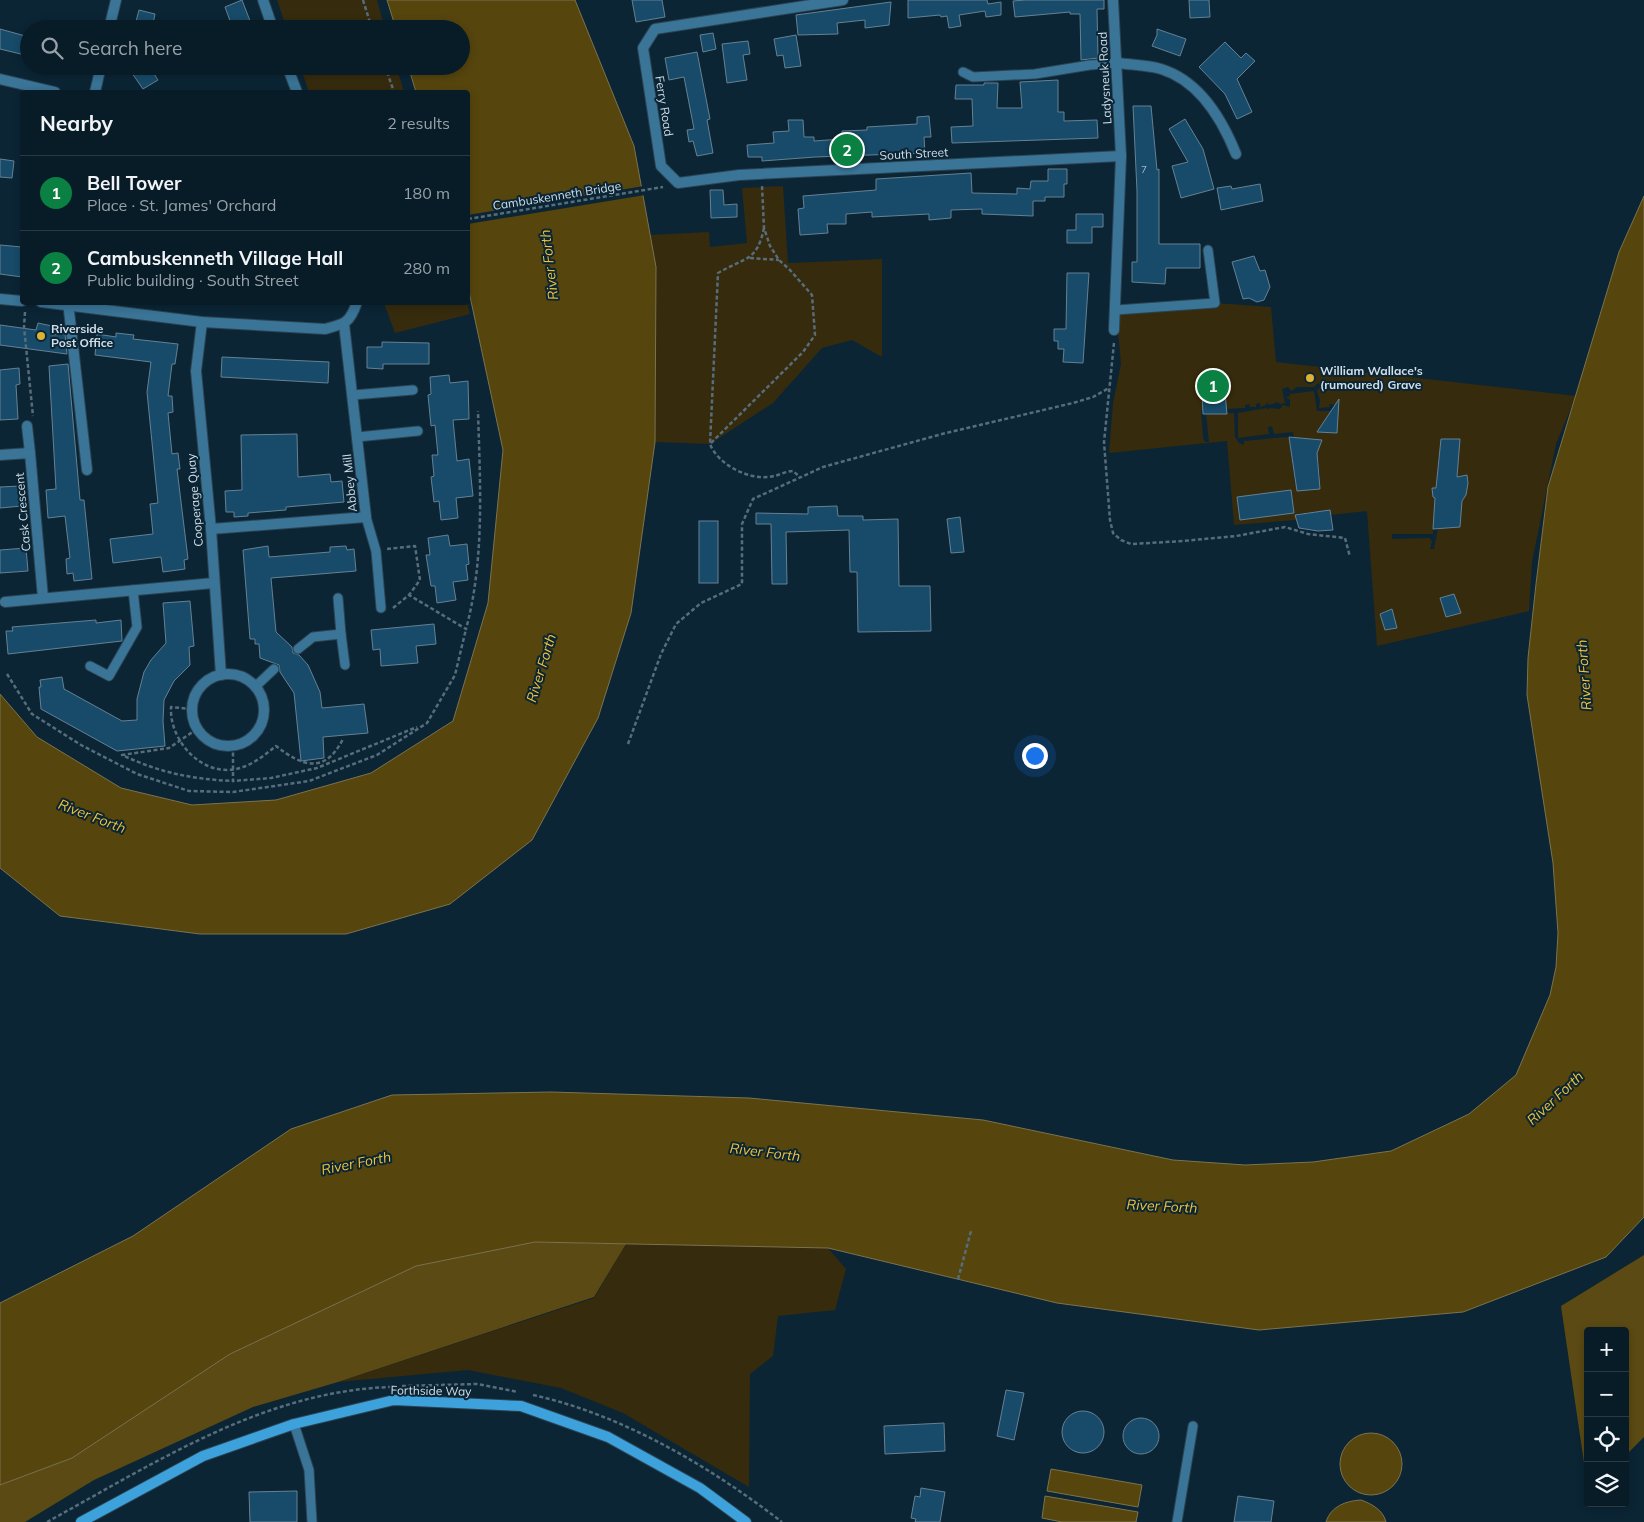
<!DOCTYPE html>
<meta charset="utf-8">
<style>
body{margin:0;font-family:Mulish,sans-serif;background:#112530;color:#f1f3f6}
.controls{position:absolute;right:15px;bottom:15px;display:grid;overflow:hidden;border-radius:5px;box-shadow:0 2px 8px #0003}
.controls button{width:45px;height:45px;display:grid;place-items:center;padding:0;border:0;border-bottom:1px solid #293a45;background:#081c28;color:#f1f3f6;font:25px sans-serif}
.you{position:absolute;left:1034px;top:755px;width:18px;height:18px;margin:-12px;border:4px solid #fff;border-radius:50%;background:#1a73e8;box-shadow:0 0 0 8px #1a73e833}
.badge{display:grid;place-items:center;width:32px;height:32px;border-radius:50%;background:#0b8043;color:#fff;font-size:16px;font-weight:700}
.pin{position:absolute;translate:-50% -50%;border:2px solid #fff;box-shadow:0 1px 5px #0006}
.list{margin:0;padding:0;list-style:none}
h2{display:flex;justify-content:space-between;align-items:center;height:65px;margin:0;padding:0 20px;font-size:21px}
h2 small{font-size:16px;font-weight:400;color:#98a1a8}
.list li{display:grid;grid-template-columns:32px 1fr auto;gap:15px;align-items:center;box-sizing:border-box;height:75px;padding:0 20px;border-top:1px solid #293a45}
.list b{display:block;font-size:19px;white-space:nowrap}
.list p{margin:0;font-size:16px;white-space:nowrap;color:#98a1a8}
.list em{font-size:16px;font-style:normal;color:#98a1a8}
.icon{flex:none;width:28px;height:28px;fill:none;stroke:currentColor;stroke-width:2;stroke-linecap:round;stroke-linejoin:round}
.map{position:relative;flex:none;width:1644px;height:1522px;overflow:hidden}
.search{position:absolute;background:#081c28;box-shadow:0 2px 8px #0003;left:20px;top:20px;width:450px;height:55px;display:flex;align-items:center;gap:12px;box-sizing:border-box;padding:0 18px;border-radius:28px;color:#98a1a8;font-size:19px}
.panel{position:absolute;background:#081c28;box-shadow:0 2px 8px #0003;left:20px;top:90px;width:450px;height:215px;border-radius:5px}
.map>svg:first-child{display:block}
.green{fill:#362b0d;fill-rule:evenodd}
.forest{fill:#5b4a13}
.water{fill:#56450d;stroke:#7b734f}
.pier{fill:#0b2535}
.building{fill:#174b69;stroke:#658194}
.lines{fill:none;stroke-linecap:round;stroke-linejoin:round}
.lane-casing{stroke:#2b4352;stroke-width:11}
.street-casing{stroke:#2b4352;stroke-width:12}
.secondary-casing{stroke:#2b4352;stroke-width:12}
.path{stroke:#576d7b;stroke-width:2.5;stroke-dasharray:4 2.5;stroke-linecap:butt}
.lane{stroke:#3a7497;stroke-width:9}
.street{stroke:#3a7497;stroke-width:10}
.secondary{stroke:#3da2db;stroke-width:10}
.poi-dot{fill:#dbb233;stroke:#0b2535;stroke-width:2}
.labels{text-anchor:middle;stroke-width:4;stroke-linejoin:round;paint-order:stroke}
.number-label{font-size:10px;fill:#a2baca}
.street-label{font-size:12px;fill:#d0dfea;stroke:#0b2535}
.poi-label{font-size:12px;font-weight:bold;fill:#d0dfea;stroke:#0b2535;text-anchor:start}
.water-label{font-size:14px;font-style:italic;fill:#efc339;stroke:#0b2535}
</style>
<div class="map">
<svg width="1644" height="1522" viewBox="0 0 1644 1522">
<rect width="100%" height="100%" fill="#0b2535"/>
<g class="green">
<path d="M277 0H377L385 29H287Z"/>
<path d="M300 66H396L404 92H309Z"/>
<path d="M783 186 788 263 882 259V357L852 340 822 348 773 403 710 444 655 442 656 267 650 235 709 232 710 247 747 243 742 188Z"/>
<path d="M384 303H467L470 314 395 333Z"/>
<path d="M1215 303 1271 307 1276 362 1576 396 1556 444 1532 562 1529 611 1377 646 1367 511 1330 515 1329 510 1296 514V520L1234 525 1227 441 1109 453 1113 403 1121 364 1116 310ZM1318 383 1320 386 1317 391 1320 400 1319 408 1330 407 1329 404 1337 405V411H1317L1314 391 1289 394 1290 396 1286 397 1290 400V407L1283 405 1280 409 1270 408 1268 410 1267 408 1238 413V438L1269 434 1268 427 1272 426 1274 434 1293 432 1294 439 1318 458 1320 478H1315L1319 480 1320 489 1295 484 1289 438 1286 437 1244 441V445L1239 443 1235 437 1234 413 1206 414 1209 442H1205L1203 438 1201 410 1245 408V405L1249 404 1250 407H1256V404L1260 403V407L1266 405 1267 403 1270 405 1277 402 1280 404 1285 403 1282 389 1288 387 1291 391 1297 387H1314ZM1439 456 1458 465V479L1439 522 1434 549H1430L1432 541 1429 538 1392 539V534H1433L1435 498 1432 497 1433 495H1436L1432 488H1436ZM1291 490 1294 513 1240 520 1237 497ZM1454 595 1461 612 1449 616 1445 615 1446 607 1443 609 1440 598ZM1392 610 1397 627 1385 630 1380 613 1386 611 1388 614Z"/>
<path d="M626 1244 828 1248 846 1269 835 1310 778 1316 773 1356 750 1374 749 1487 623 1413 561 1388 468 1370 338 1382 594 1298Z"/>
</g>
<g class="forest">
<path d="M535 1242 626 1244 594 1297 338 1382 253 1407 94 1480 25 1522H0V1485L72 1458 230 1354 416 1266Z"/>
<path d="M1644 1255V1437L1625 1456V1331H1588V1490L1561 1306Z"/>
</g>
<g class="water">
<path d="M387 0H575L634 146 656 267 655 442 631 613 598 718 532 840 450 904 346 934H200L60 916 0 868V694L37 737 121 788 192 805 276 800 371 773 453 721 488 603 503 450 468 287V92H416L408 66H461V29H396Z"/>
<path d="M1644 196V1217L1606 1257 1463 1312 1259 1330 1057 1303 828 1248 535 1242 416 1266 230 1354 72 1458 0 1485V1303L133 1236 291 1129 392 1095 551 1092 749 1098 983 1120 1173 1160 1245 1165 1313 1162 1391 1151 1469 1114 1516 1075 1550 995 1556 967 1558 933 1553 863 1527 695 1528 658 1536 584 1548 487 1619 252Z"/>
<circle cx="1371" cy="1464" r="31"/>
<path d="M1051 1469 1142 1485 1138 1507 1047 1491Z"/>
<path d="M1045 1496 1138 1512 1136 1522H1062L1042 1518Z"/>
<path d="M1361 1500C1372 1504 1383 1510 1386 1522H1326C1331 1506 1346 1501 1361 1500Z"/>
</g>
<path class="pier" d="M644 186 645 195 468 224V215Z"/>
<g class="building">
<path d="M242 0 252 26 233 29 225 7Z"/>
<path d="M632 0H662L665 17 636 22Z"/>
<path d="M908 0H987L988 4 1001 2V15L986 17 985 11 959 15 961 26 949 28 947 16 941 17 940 15 908 18Z"/>
<path d="M1025 0H1104V9H1097L1098 58 1081 60 1080 14H1070V12L1015 17 1013 1Z"/>
<path d="M1189 0H1209L1210 17 1190 18Z"/>
<path d="M891 2 889 25 865 28V20L837 23 838 34 798 35 796 15Z"/>
<path d="M139 10 155 14 152 29H134Z"/>
<path d="M0 29 29 37V56L0 49Z"/>
<path d="M1157 29 1186 39 1180 56 1152 46 1157 35Z"/>
<path d="M713 33 716 49 703 52 700 35Z"/>
<path d="M796 35 801 66 785 68 783 55 777 56 774 39Z"/>
<path d="M748 41 750 54 743 55 747 80 727 83 722 44Z"/>
<path d="M1225 42 1241 58 1246 53 1255 61 1237 79 1252 112 1237 119 1225 94 1199 67Z"/>
<path d="M697 52 710 119 707 120 713 153 697 156 693 141 689 142 687 130 694 129 684 77 669 80 665 58Z"/>
<path d="M127 66H149L158 80 143 89Z"/>
<path d="M1058 80V112H1064V121L1097 120 1098 138 952 143 951 127 973 126 972 99H955L956 85H984V83H998L997 108H1022L1020 82Z"/>
<path d="M1133 106H1151L1157 170 1159 169V244H1200V268H1166L1165 284 1132 282V262H1137V191Z"/>
<path d="M929 116 931 137H924L925 153 815 157 762 161V157H748L747 145 774 143 773 132 789 131 788 120H803L804 137H814V141L842 139V131L867 130V127L917 124V117Z"/>
<path d="M1185 119 1203 149 1214 189 1181 198 1172 166 1188 162 1169 129Z"/>
<path d="M0 159 14 161 12 178 0 177Z"/>
<path d="M1048 169H1067V184H1064V197H1045V201H1033V216L982 214V209L951 210V218L929 220V214L872 217V212L846 214V224H827L828 233 800 235 798 209 804 208 803 196 876 190V179L971 173 972 193 1017 194V188L1030 189 1031 181H1048Z"/>
<path d="M1260 184 1263 201 1221 210 1217 188 1231 186 1232 189Z"/>
<path d="M710 190H723L724 205 737 204V217L711 218Z"/>
<path d="M1076 214H1103V227H1092V243H1067V230H1076Z"/>
<path d="M0 245 22 247V277L0 274Z"/>
<path d="M1254 256 1260 271 1265 270 1270 287 1264 300 1257 302 1249 298 1243 299 1232 262Z"/>
<path d="M1067 273H1089L1083 363 1063 362 1064 349H1058V341H1054V329H1066Z"/>
<path d="M38 323 52 326V335L65 334 67 354 0 345V325L36 330Z"/>
<path d="M116 333 134 335 133 339 178 344 175 364H172L168 396H172L173 412 168 413 172 454 178 453 180 469H177L188 559 184 560 185 569 163 572 161 557 113 563 110 539 153 534 150 504 158 503 147 392 151 362 95 355 97 334 116 337Z"/>
<path d="M382 342 429 343V364H383V369L367 368V347H382Z"/>
<path d="M222 357 329 362 328 383 221 377Z"/>
<path d="M68 364 80 500H84L92 579 74 581 73 573 67 574 66 559 70 558 65 516 48 518 46 490 56 489 49 366Z"/>
<path d="M19 368 20 384 16 385 18 419 0 420V370Z"/>
<path d="M1223 371 1227 414H1203L1201 373Z"/>
<path d="M449 375 450 383 468 381 469 419 453 420 457 461 469 459 473 496 456 498 458 518 441 520 439 501 434 502 431 477 434 476 432 455H438L435 425 431 426 428 395 431 394 430 377Z"/>
<path d="M1339 399 1337 433 1317 432Z"/>
<path d="M297 434 298 477 330 474 331 482 342 481 344 502 286 507V510L248 513V516L234 517V512H226L225 491 242 490 241 435Z"/>
<path d="M1289 437 1322 440 1317 453 1320 489 1297 491Z"/>
<path d="M1441 439H1460L1457 477 1467 475 1468 483 1466 495 1462 501 1460 527 1433 529 1435 498 1433 497 1432 488H1436Z"/>
<path d="M21 486 22 506 0 508V487Z"/>
<path d="M1291 490 1294 513 1240 520 1237 497Z"/>
<path d="M837 506 838 516H863V520L898 519 899 586H930L931 631 858 632 857 572H850L849 530 786 532 787 584H772L771 524H756V513L808 514V507Z"/>
<path d="M1330 510 1333 530 1318 531 1299 528 1295 515Z"/>
<path d="M960 517 964 552 951 553 947 519Z"/>
<rect x="699" y="521" width="19" height="62"/>
<path d="M448 535 450 546 467 544 469 564 466 565 468 580 453 582 456 600 437 603 435 586H431L426 555H430L428 538Z"/>
<path d="M268 546 269 557 330 552V547L346 546 347 550 354 549 356 571 271 578 276 632 292 647 293 653 299 655 308 665 320 692 322 708 364 704 368 733 323 737 324 758 301 761 294 693 280 672 279 665 260 658 259 644H255V639H250L243 550Z"/>
<path d="M26 548 28 571 0 573V550Z"/>
<path d="M1454 594 1461 613 1446 617 1440 598Z"/>
<path d="M190 601 194 646 189 647 190 665 174 681 164 700 163 721 165 746 117 751 41 709 39 687H41L40 680 62 677 64 689 122 721 137 720V699L144 672 151 660 166 643 163 603Z"/>
<path d="M1392 609 1397 628 1385 630 1380 614Z"/>
<path d="M96 620V623L121 620 122 641 8 654 6 631H13L12 627Z"/>
<path d="M434 624 436 644 416 646 418 663 381 666 380 649 373 650 371 630Z"/>
<path d="M1006 1390 1024 1393 1014 1440 997 1436Z"/>
<circle cx="1083" cy="1432" r="21"/>
<circle cx="1141" cy="1436" r="18"/>
<path d="M944 1423 945 1451 885 1454 884 1426Z"/>
<path d="M921 1488 945 1492 940 1522H915L916 1519 911 1518 915 1496 920 1497Z"/>
<path d="M297 1491V1522H250L249 1492Z"/>
<path d="M1238 1496 1274 1501 1271 1522H1234Z"/>
</g>
<g class="lines">
<g class="lane-casing">
<g id="lane">
<path d="M963 72 973 77 1035 74 1090 65 1118 63"/>
<path d="M1116 310 1215 303 1208 250"/>
<path d="M353 395 413 390"/>
<path d="M357 437 418 431"/>
<path d="M366 517 376 551 381 608"/>
<path d="M338 598 341 634"/>
<path d="M298 649 313 637 341 634 345 665"/>
<path d="M90 666 109 676 137 627 133 590"/>
<path d="M255 687 274 669"/>
<path d="M294 1424 309 1470 312 1522"/>
<path d="M1177 1522 1193 1426"/>
</g>
</g>
<g class="street-casing">
<g id="street">
<path d="M263 0 273 29"/>
<path d="M843 0 655 29 643 48 661 166 678 183 739 175 1121 156"/>
<path d="M1113 0 1121 156 1114 330"/>
<path d="M109 29 116 0"/>
<path d="M1118 63C1132 65 1147 65 1161 69 1200 81 1222 119 1236 154"/>
<path d="M287 66 297 92"/>
<path d="M0 79 55 92"/>
<path d="M95 92 101 66"/>
<path d="M0 299 22 301"/>
<path d="M41 302 202 322 325 329C345 324 350 323 357 302"/>
<path d="M68 302 87 470"/>
<path d="M202 322 196 371 211 529 221 675"/>
<path d="M27 426 30 453"/>
<path d="M0 455 30 453 43 598"/>
<path d="M211 529 366 517 344 324"/>
<path d="M5 602 214 583"/>
<circle cx="228" cy="710" r="36"/>
</g>
</g>
<g class="secondary-casing">
<path id="secondary" d="M81 1522 203 1456 294 1424 394 1400 521 1406 608 1437 700 1488 746 1522"/>
</g>
<g class="path">
<path d="M363 0 372 29"/>
<path d="M385 66 394 92"/>
<path d="M468 219 663 187"/>
<path d="M764 228C757 262 745 257 718 273L710 444C718 465 751 482 774 476 780 475 786 471 793 471L800 477"/>
<path d="M750 258 779 260"/>
<path d="M25 312 24 327 33 416"/>
<path d="M1114 343 1104 442 1110 520 1113 533 1121 540 1131 544 1183 541 1236 536 1285 527 1308 534 1345 538 1350 557"/>
<path d="M711 443 803 352 815 335 812 295 790 270 779 260 770 246 764 228 762 186"/>
<path d="M387 549 415 546 420 580 409 595"/>
<path d="M393 608 409 595 466 629C485 559 480 482 478 411"/>
<path d="M7 674 32 714 81 745 137 774 189 791 233 792 309 781 377 755 427 723 455 675 466 629"/>
<path d="M192 709 171 707C169 742 205 781 243 767 255 763 266 754 276 746 303 767 325 774 343 739"/>
<path d="M197 729 169 748 122 755C161 773 191 779 233 781"/>
<path d="M628 744 661 654 676 624 701 603 742 584V524L753 499 823 467 942 434 1073 403 1093 397 1109 388"/>
<path d="M233 746V781L271 778 317 768 417 727"/>
<path d="M958 1279 971 1231"/>
<path d="M402 1386 477 1384 518 1392"/>
<path d="M533 1395C623 1415 709 1466 782 1522"/>
<path d="M47 1522C155 1463 264 1391 391 1387"/>
</g>
<use href="#lane" class="lane"/>
<use href="#street" class="street"/>
<use href="#secondary" class="secondary"/>
</g>
<g class="poi-dot">
<circle cx="41" cy="336" r="5"/>
<circle cx="1310" cy="378" r="5"/>
</g>
<g class="labels">
<g class="number-label">
<text x="1144" y="173">7</text>
</g>
<g class="street-label">
<text transform="translate(1105 78) rotate(-93)" y="4">Ladysneuk Road</text>
<text transform="translate(664 106) rotate(81)" y="4">Ferry Road</text>
<text transform="translate(914 154) rotate(-3)" y="4">South Street</text>
<text transform="translate(557 196) rotate(-9)" y="4">Cambuskenneth Bridge</text>
<text transform="translate(350 483) rotate(-96)" y="4">Abbey Mill</text>
<text transform="translate(195 500) rotate(-95)" y="4">Cooperage Quay</text>
<text transform="translate(23 512) rotate(-95)" y="4">Cask Crescent</text>
<text transform="translate(431 1391) rotate(1)" y="4">Forthside Way</text>
</g>
<g class="poi-label">
<text x="51" y="333">Riverside<tspan x="51" dy="14">Post Office</tspan></text>
<text x="1320" y="375">William Wallace's<tspan x="1320" dy="14">(rumoured) Grave</tspan></text>
</g>
<g class="water-label">
<text transform="translate(549 265) rotate(-97)" y="5">River Forth</text>
<text transform="translate(541 668) rotate(-73)" y="5">River Forth</text>
<text transform="translate(1584 675) rotate(-94)" y="5">River Forth</text>
<text transform="translate(92 816) rotate(21)" y="5">River Forth</text>
<text transform="translate(1555 1098) rotate(-43)" y="5">River Forth</text>
<text transform="translate(765 1152) rotate(7)" y="5">River Forth</text>
<text transform="translate(356 1163) rotate(-11)" y="5">River Forth</text>
<text transform="translate(1162 1206) rotate(3)" y="5">River Forth</text>
</g>
</g>
</svg>
<div class="controls">
<button>+</button>
<button>−</button>
<button><svg class="icon" aria-label="locate" viewBox="0 0 24 24"><circle cx="12" cy="12" r="6"/><path d="M12 2v4M12 18v4M2 12h4M18 12h4"/></svg></button>
<button><svg class="icon" aria-label="layers" viewBox="0 0 24 24"><path d="M12 4l9 5-9 5-9-5zM3 14l9 5 9-5"/></svg></button>
</div>
<div class="you"></div>
<div class="pin badge" style="left:1213px;top:386px">1</div>
<div class="pin badge" style="left:847px;top:150px">2</div>
<div class="search"><svg class="icon" aria-label="search" viewBox="0 0 24 24"><circle cx="10" cy="10" r="6"/><path d="M15 15l6 6"/></svg>Search here</div>
<section class="panel">
<h2>Nearby<small>2 results</small></h2>
<ul class="list">
<li><span class="badge">1</span><div><b>Bell Tower</b><p>Place · St. James' Orchard</p></div><em>180 m</em></li>
<li><span class="badge">2</span><div><b>Cambuskenneth Village Hall</b><p>Public building · South Street</p></div><em>280 m</em></li>
</ul>
</section>
</div>
